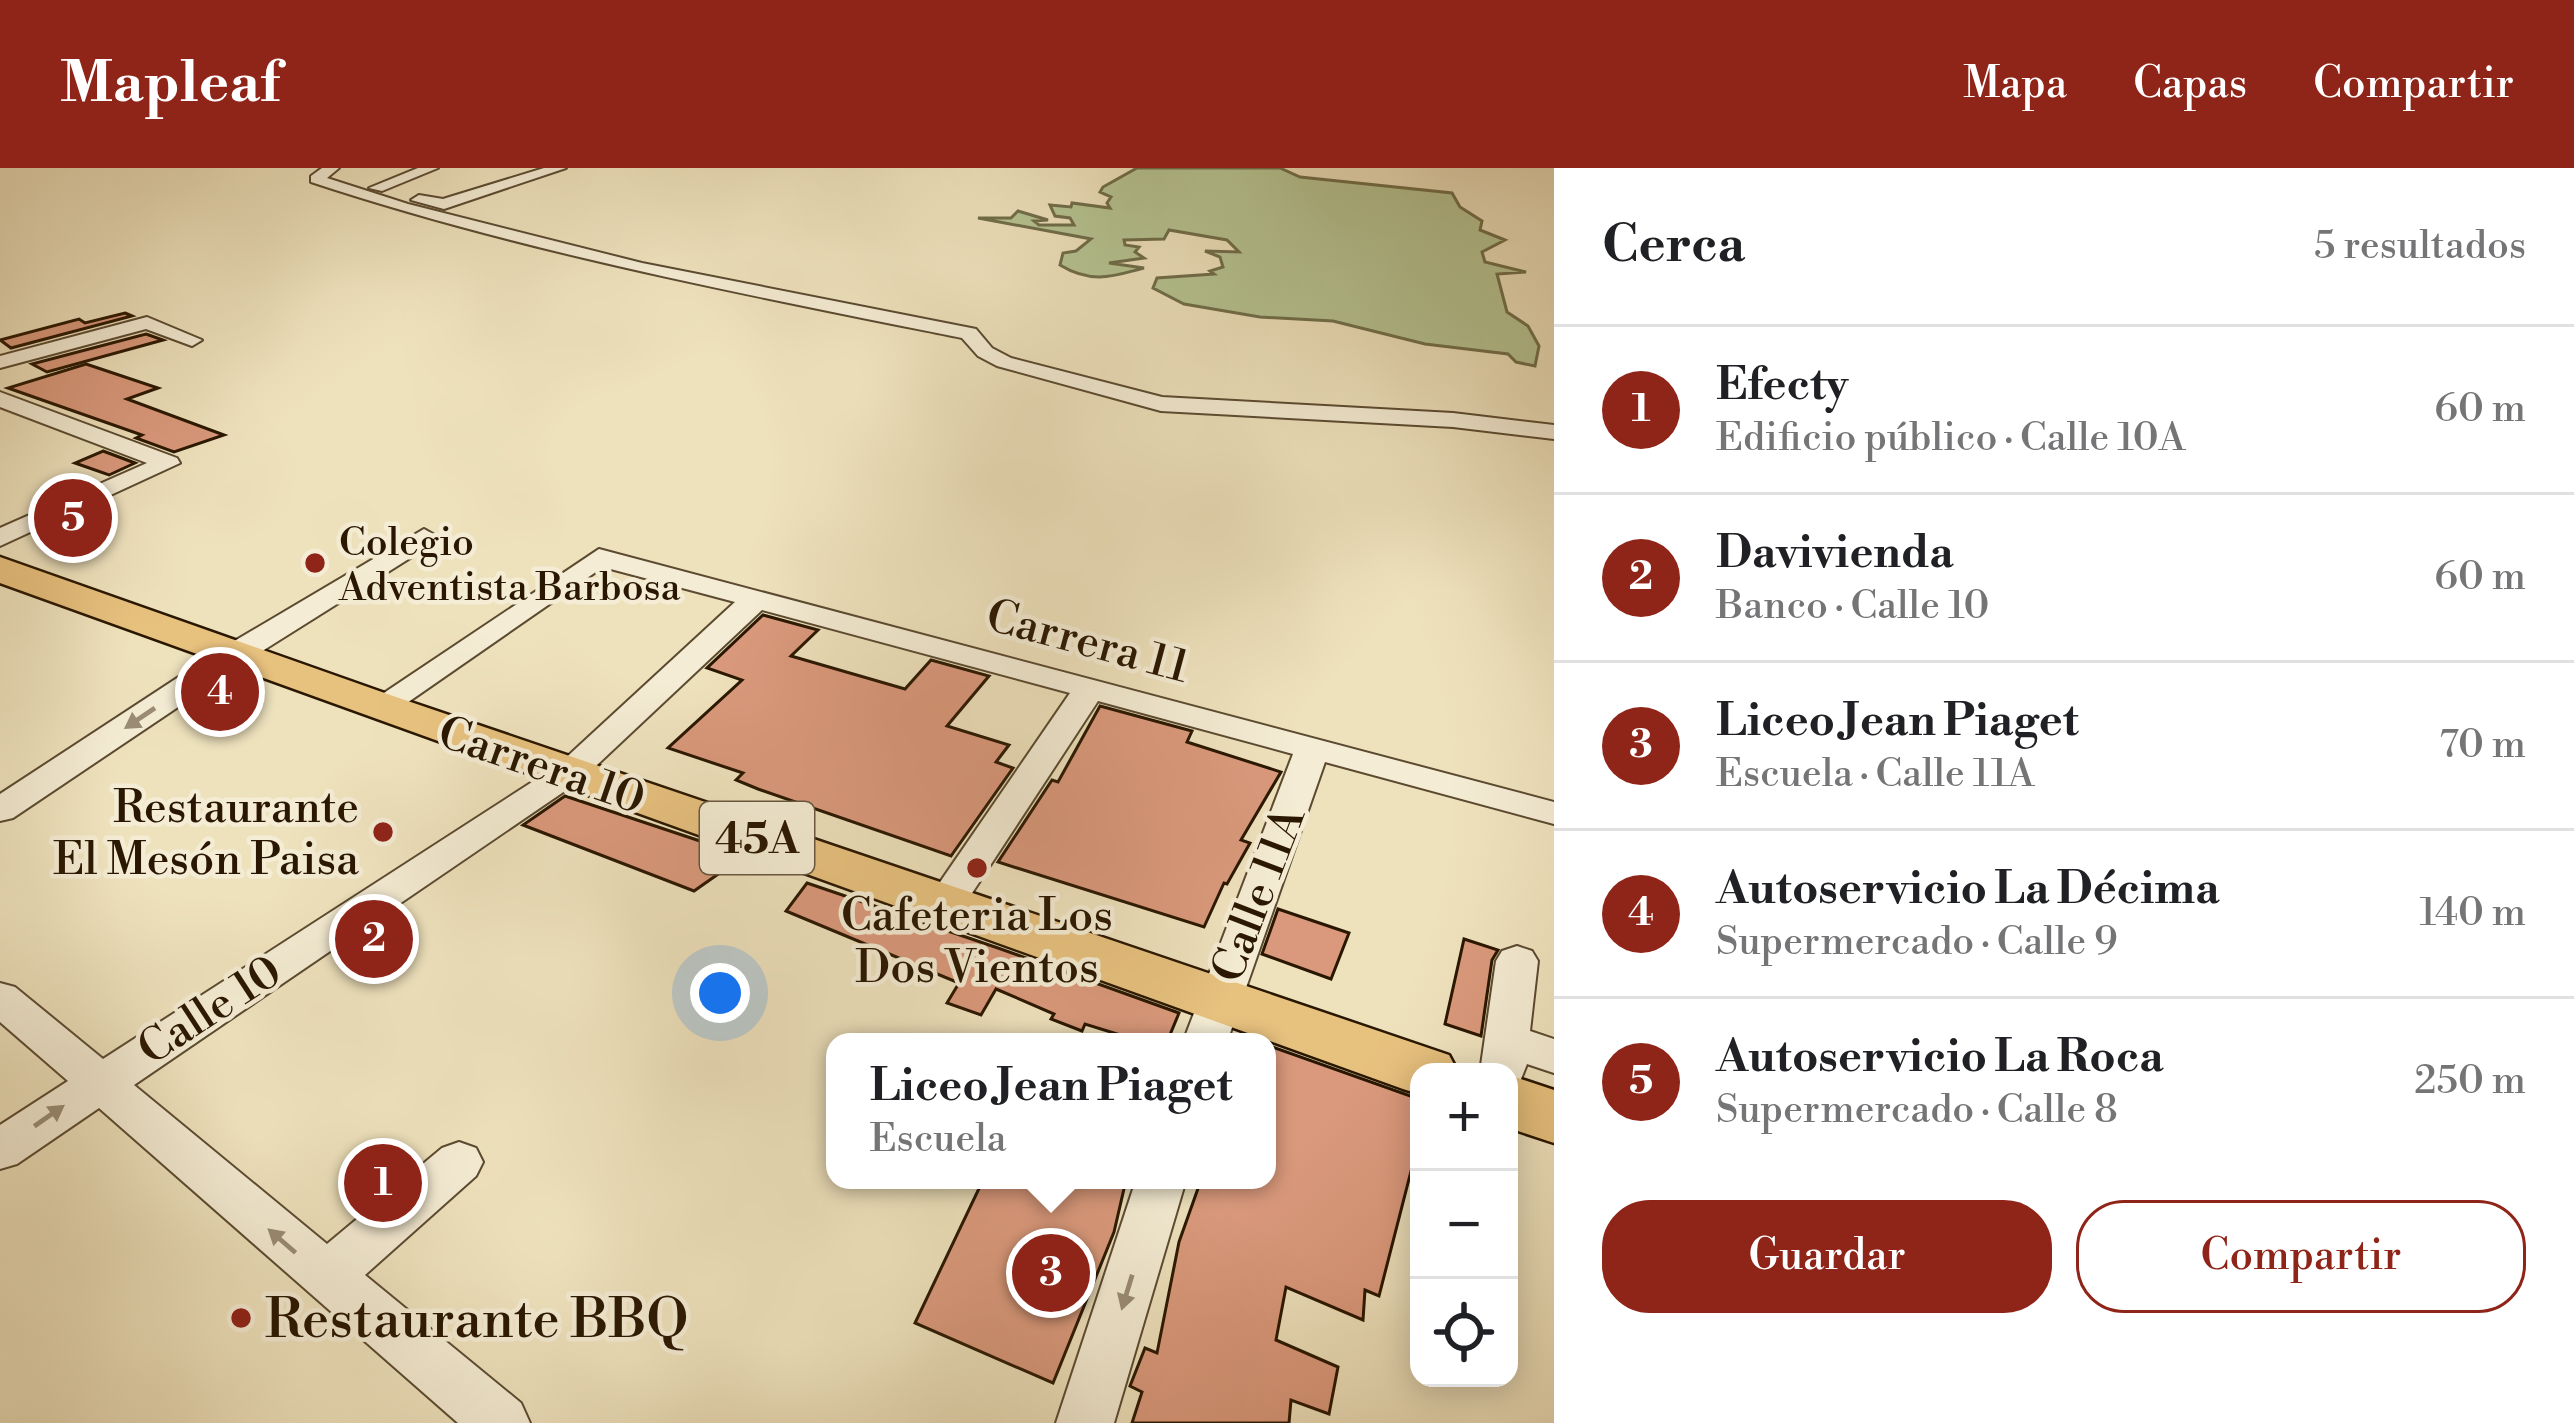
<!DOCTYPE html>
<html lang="es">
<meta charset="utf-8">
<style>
body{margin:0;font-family:"Libre Bodoni",serif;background:#f6f6f6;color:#202124}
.controls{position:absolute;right:36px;bottom:36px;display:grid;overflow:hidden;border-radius:24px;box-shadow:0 6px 30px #0003}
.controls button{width:108px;height:108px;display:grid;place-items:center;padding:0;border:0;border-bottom:3px solid #e0e0e0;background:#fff;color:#202124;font:60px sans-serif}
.you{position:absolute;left:720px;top:825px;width:42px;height:42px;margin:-30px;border:9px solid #fff;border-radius:50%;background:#1a73e8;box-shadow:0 0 0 18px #1a73e833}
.badge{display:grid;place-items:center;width:78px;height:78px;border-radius:50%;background:#8f2418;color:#fff;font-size:39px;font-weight:700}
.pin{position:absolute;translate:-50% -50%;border:6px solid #fff;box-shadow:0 3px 12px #0006}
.popup{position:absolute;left:826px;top:865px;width:450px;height:156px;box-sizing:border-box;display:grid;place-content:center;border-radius:24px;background:#fff;filter:drop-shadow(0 3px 9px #0005);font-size:39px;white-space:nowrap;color:#757577}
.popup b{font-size:45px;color:#202124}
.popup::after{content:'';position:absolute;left:50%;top:100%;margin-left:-24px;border:24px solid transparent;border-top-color:#fff}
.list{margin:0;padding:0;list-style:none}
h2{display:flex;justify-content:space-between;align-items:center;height:156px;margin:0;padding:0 48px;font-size:51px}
h2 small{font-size:39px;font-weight:400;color:#757577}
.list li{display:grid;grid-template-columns:78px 1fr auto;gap:36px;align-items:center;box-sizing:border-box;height:168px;padding:0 48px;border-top:3px solid #e0e0e0}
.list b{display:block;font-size:45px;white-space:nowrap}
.list p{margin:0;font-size:39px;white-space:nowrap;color:#757577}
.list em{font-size:39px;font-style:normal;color:#757577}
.actions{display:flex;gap:24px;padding:36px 48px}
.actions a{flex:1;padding:27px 0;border:3px solid #8f2418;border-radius:48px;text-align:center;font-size:42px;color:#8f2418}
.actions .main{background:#8f2418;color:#fff}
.icon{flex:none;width:66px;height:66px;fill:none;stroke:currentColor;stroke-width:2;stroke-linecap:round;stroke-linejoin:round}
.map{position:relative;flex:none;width:1554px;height:1255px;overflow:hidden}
header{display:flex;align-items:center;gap:72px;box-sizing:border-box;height:168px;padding:0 60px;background:#8f2418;color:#fff}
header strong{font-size:57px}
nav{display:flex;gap:66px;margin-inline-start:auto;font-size:42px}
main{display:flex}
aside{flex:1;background:#fff}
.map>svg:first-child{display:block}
.green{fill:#b6c493;stroke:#706e4a;stroke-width:3}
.building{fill:#da997c;stroke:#2a1701;stroke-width:3}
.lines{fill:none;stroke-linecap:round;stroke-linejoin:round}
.minor-casing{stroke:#5b4a30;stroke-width:4}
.highway-casing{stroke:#2a1701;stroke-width:5}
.minor{fill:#f4ecd4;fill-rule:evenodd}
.highway{fill:#e7c17e;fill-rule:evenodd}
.oneway{fill:#998c75}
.poi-dot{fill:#8f2418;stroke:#f4ecd4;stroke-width:4.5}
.labels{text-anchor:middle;stroke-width:9;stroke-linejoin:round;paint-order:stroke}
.far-poi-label{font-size:39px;fill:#2a1701;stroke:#f4ecd4;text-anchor:start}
.shield{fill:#f4ecd4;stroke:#675740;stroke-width:3}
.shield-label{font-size:42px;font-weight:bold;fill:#2a1701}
.street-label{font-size:45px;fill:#2a1701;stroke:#f4ecd4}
.poi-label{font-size:45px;fill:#2a1701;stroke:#f4ecd4;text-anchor:end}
.near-poi-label{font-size:54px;fill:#2a1701;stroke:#f4ecd4;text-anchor:start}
</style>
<header>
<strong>Mapleaf</strong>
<nav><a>Mapa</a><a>Capas</a><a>Compartir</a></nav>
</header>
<main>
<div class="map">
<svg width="1554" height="1255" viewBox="0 0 1554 1255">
<rect width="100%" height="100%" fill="#eee2bd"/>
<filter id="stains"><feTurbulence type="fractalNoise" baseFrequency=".00167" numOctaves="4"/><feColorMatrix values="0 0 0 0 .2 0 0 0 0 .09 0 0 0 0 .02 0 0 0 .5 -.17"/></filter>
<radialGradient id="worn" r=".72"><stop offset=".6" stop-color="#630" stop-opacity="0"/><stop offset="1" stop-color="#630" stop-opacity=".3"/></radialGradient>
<path class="green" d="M1137 0H1280L1300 9 1452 25 1460 39 1482 53 1480 62 1505 72 1482 84 1485 94 1526 104 1497 106 1507 144 1528 158 1539 178 1535 198 1516 194 1508 186 1425 176 1333 153 1260 149 1184 136 1153 120 1157 110 1214 106 1210 103 1223 99 1220 89 1205 83 1239 84 1227 72 1169 62 1164 71 1124 72 1125 77 1139 79 1135 84 1144 90 1109 95 1144 100C1119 106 1094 118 1060 97L1063 85 1076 83 1091 71 978 50H1011L1018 43 1048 52 1034 53 1039 57H1074L1070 50 1055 48 1050 37 1071 39 1072 35 1110 40 1107 35 1111 29 1100 24 1103 19Z"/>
<g class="building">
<path d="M125 145 132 148 11 180 0 172 79 151 85 155Z"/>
<path d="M146 166 163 172 47 204 32 196Z"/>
<path d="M86 196 158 220 127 231 224 267 174 284 136 270 142 267 8 220Z"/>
<path d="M103 283 135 295 109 307 75 295Z"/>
<path d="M763 447 818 462 791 488 905 521 931 492 989 508 947 558 1009 577 996 594 1013 600 951 688 758 621 736 612 743 605 668 580 742 512 707 500Z"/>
<path d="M1100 538 1192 563 1187 574 1281 604 1241 672 1250 675 1227 716 1224 715 1204 759 998 694 1052 612 1058 614Z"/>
<path d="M565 628 703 674 741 690 694 723 523 657Z"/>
<path d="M807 715 998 780 1179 845 1167 874H1143L1085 856 1082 863 1051 851 1054 846 996 821 981 847 947 835 959 815 786 743Z"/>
<path d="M1278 741 1349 765 1331 811 1262 786Z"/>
<path d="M1464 771 1498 782 1492 792 1481 868 1445 856Z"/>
<path d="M1267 877 1419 931V972L1379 1128 1365 1122 1363 1152 1286 1119 1276 1172 1338 1199 1329 1246 1291 1232 1289 1255H1132L1142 1224 1130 1218 1145 1180 1157 1185 1179 1074 1201 1012H1267Z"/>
<path d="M983 1012H1126L1114 1064 1053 1215 915 1155Z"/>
</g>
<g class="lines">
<g class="minor-casing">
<g id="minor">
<path d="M322 0H339L327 10 408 36 642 95 976 161 992 180 1011 190 1162 229 1453 245 1554 257V271L1453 259 1161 243 997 198 978 188 962 170C743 126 523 84 311 14V8Z"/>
<path d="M418 0H438L382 23 369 20Z"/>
<path d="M544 0H566L444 41 411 32 419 27 443 31Z"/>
<path d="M147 149 202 172 192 178 146 161 0 200V188Z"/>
<path d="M0 224 177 290 180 295 0 378V360L147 295 0 239Z"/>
<path d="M424 361 438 369 434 375 248 492 13 650 0 653V626L226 478Z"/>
<path d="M599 381 1554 634V656L1325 594 1227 874H1183L1293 586 1098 533 959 745 945 749 931 745 925 736 1070 525 762 442 581 612 134 917 327 1076 442 980 459 974 476 980 483 994 476 1008 365 1107 521 1235 530 1255H458L99 940 17 996 0 1001V957L68 913 0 854V815L15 819 103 891 557 598 735 434 603 399 391 546H367L363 539Z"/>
<path d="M1517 778 1532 783 1538 793 1530 863 1554 871V905L1527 896 1519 916 1509 919V904H1480L1496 793 1502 783Z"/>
<path d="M1136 1012H1186L1114 1255H1056Z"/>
</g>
</g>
<g class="highway-casing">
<g id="highway">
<path d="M0 389 396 529 1449 887 1458 904H1419V926L1403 921 0 415Z"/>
<path d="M1509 907 1554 922V975L1509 960Z"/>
</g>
</g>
<use href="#minor" class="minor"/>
<use href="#highway" class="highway"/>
</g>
<defs><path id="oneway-solid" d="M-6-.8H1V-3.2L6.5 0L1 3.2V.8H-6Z" transform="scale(3)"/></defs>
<g class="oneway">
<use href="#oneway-solid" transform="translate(140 550) rotate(146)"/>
<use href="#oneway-solid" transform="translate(49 948) rotate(-35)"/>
<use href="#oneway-solid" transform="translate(282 1073) rotate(-139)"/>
<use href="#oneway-solid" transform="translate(1127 1124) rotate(107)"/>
</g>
<g class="poi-dot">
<circle cx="315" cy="395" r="12"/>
<circle cx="383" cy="664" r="12"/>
<circle cx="977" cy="700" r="12"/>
<circle cx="241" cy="1150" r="12"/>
</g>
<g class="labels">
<g class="far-poi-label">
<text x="339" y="387">Colegio<tspan x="339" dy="45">Adventista Barbosa</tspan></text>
</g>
<rect class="shield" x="700" y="634" width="114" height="72" rx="9"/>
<g class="shield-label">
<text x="757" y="685">45A</text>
</g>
<g class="street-label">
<text transform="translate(1088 472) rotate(15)" y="16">Carrera 11</text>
<text transform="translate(542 596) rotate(19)" y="16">Carrera 10</text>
<text transform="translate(1257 726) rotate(-69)" y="16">Calle 11A</text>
<text transform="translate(209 841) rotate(-33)" y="16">Calle 10</text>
</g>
<g class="poi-label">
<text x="359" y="654">Restaurante<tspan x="359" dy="52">El Mesón Paisa</tspan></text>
<text x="977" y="762" text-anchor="middle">Cafeteria Los<tspan x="977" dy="52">Dos Vientos</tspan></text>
</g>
<g class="near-poi-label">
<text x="265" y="1169">Restaurante BBQ</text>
</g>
</g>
<rect width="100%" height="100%" filter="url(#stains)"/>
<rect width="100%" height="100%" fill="url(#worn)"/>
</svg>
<div class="controls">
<button>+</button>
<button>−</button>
<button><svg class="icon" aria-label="locate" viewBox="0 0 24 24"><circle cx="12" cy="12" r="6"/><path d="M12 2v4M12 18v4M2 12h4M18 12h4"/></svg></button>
</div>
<div class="you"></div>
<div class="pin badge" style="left:383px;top:1015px">1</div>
<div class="pin badge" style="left:374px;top:771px">2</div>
<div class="pin badge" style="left:1051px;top:1105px">3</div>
<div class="popup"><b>Liceo Jean Piaget</b>Escuela</div>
<div class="pin badge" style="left:220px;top:524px">4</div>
<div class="pin badge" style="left:73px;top:350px">5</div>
</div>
<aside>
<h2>Cerca<small>5 resultados</small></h2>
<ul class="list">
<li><span class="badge">1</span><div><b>Efecty</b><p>Edificio público · Calle 10A</p></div><em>60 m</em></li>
<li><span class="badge">2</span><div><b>Davivienda</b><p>Banco · Calle 10</p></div><em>60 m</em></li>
<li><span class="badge">3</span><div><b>Liceo Jean Piaget</b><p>Escuela · Calle 11A</p></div><em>70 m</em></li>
<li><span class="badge">4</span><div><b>Autoservicio La Décima</b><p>Supermercado · Calle 9</p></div><em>140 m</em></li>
<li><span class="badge">5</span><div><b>Autoservicio La Roca</b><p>Supermercado · Calle 8</p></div><em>250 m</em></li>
</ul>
<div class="actions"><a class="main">Guardar</a><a>Compartir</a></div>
</aside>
</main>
